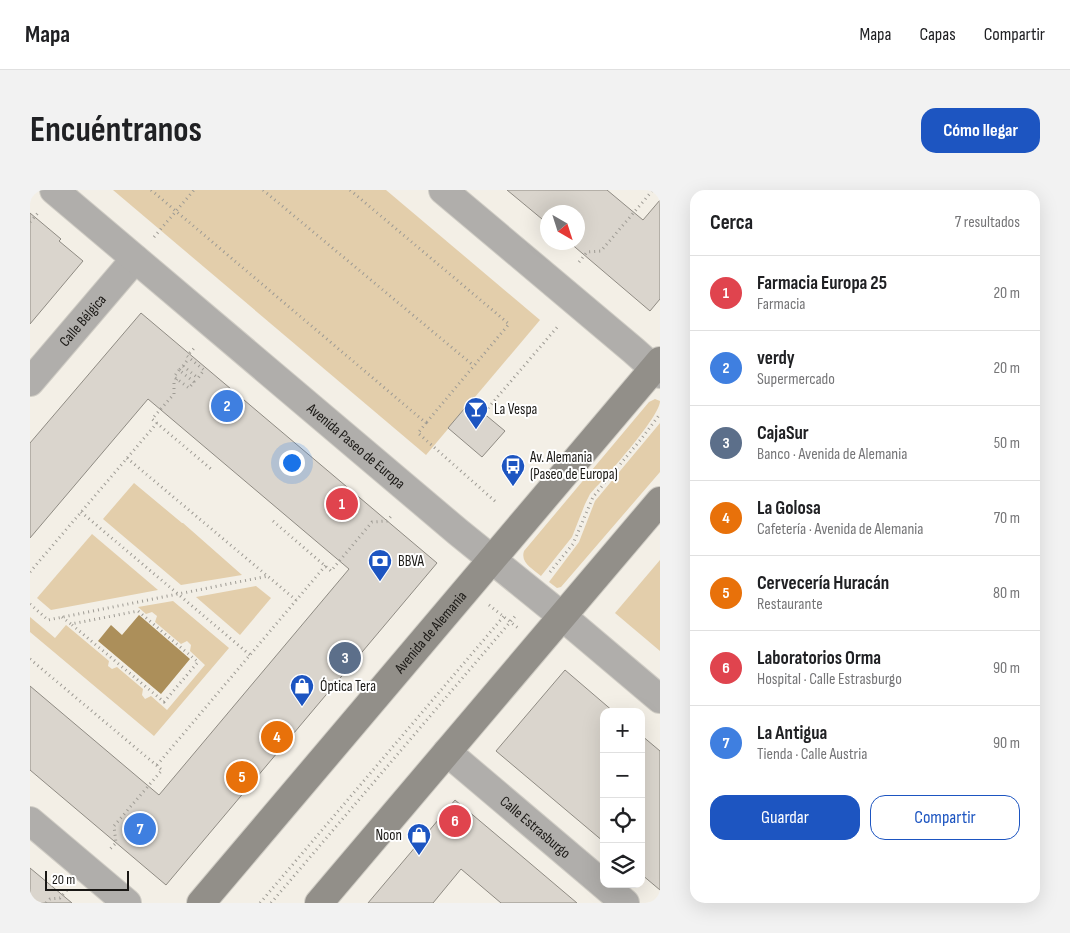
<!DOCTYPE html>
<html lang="es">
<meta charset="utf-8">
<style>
body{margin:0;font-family:"Sofia Sans Condensed",sans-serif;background:#f2f2f2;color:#202124}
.controls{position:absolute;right:15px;bottom:15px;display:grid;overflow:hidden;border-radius:10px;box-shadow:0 5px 20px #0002}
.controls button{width:45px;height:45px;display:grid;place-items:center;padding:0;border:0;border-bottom:1px solid #e0e0e0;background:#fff;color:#202124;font:25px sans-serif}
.compass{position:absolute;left:510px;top:15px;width:45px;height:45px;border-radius:50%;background:#fff;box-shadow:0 5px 20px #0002;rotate:141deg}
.scale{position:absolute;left:15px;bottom:12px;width:84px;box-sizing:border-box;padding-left:5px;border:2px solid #1a1815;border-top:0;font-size:14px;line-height:18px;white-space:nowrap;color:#1a1815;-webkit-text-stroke:4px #fff;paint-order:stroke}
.you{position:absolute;left:261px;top:272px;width:18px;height:18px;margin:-12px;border:4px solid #fff;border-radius:50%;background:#1a73e8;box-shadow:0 0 0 8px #1a73e833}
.badge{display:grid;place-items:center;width:32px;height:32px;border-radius:50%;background:#1d55c1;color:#fff;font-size:16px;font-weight:700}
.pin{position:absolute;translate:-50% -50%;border:2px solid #fff;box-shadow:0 1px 5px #0006}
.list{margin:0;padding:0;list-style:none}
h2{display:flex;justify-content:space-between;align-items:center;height:65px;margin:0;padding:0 20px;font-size:21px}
h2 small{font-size:16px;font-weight:400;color:#757577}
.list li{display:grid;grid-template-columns:32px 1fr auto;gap:15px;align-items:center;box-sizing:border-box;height:75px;padding:0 20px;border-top:1px solid #e0e0e0}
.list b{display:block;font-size:19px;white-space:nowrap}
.list p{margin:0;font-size:16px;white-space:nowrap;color:#757577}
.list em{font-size:16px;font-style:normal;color:#757577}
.actions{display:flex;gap:10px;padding:15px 20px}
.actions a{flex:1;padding:11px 0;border:1px solid #1d55c1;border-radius:15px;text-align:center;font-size:18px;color:#1d55c1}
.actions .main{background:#1d55c1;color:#fff}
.icon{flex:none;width:28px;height:28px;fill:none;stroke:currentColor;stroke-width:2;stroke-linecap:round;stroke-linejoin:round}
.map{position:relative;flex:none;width:630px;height:713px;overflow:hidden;border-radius:15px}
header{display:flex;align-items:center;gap:30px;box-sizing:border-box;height:70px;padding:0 25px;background:#fff;border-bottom:1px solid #e0e0e0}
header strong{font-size:24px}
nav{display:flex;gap:28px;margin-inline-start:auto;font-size:18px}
.intro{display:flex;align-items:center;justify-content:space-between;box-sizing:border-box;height:120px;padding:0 30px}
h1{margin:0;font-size:35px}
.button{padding:12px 22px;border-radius:15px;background:#1d55c1;color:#fff;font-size:18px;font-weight:700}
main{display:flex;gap:30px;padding:0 30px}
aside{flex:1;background:#fff;border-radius:15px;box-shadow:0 5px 20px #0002}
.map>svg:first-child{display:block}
.green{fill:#e3ceab}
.water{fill:#ac8f5a}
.building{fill:#dad5cd;stroke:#8f8b83}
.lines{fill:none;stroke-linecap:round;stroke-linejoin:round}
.minor-casing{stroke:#d0cdc5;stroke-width:30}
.tertiary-casing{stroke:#d0cdc5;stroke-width:30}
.secondary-casing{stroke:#d0cdc5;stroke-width:30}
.path{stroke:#9e9b94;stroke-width:3;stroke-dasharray:1 4;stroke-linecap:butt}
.minor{stroke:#b0aeab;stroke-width:28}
.tertiary{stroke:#b0aeab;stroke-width:28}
.secondary{stroke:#928f89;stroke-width:28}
.labels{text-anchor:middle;stroke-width:4;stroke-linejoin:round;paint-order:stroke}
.street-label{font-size:15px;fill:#1a1815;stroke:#fff}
.poi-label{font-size:15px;fill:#1a1815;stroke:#fff;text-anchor:start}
</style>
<header>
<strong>Mapa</strong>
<nav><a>Mapa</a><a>Capas</a><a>Compartir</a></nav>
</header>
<div class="intro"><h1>Encuéntranos</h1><a class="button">Cómo llegar</a></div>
<main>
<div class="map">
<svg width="630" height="713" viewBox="0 0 630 713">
<rect width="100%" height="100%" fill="#f3efe6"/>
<g class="green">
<path d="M83 0H356L510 130 396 265Z"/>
<path d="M625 209 630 211C630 227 574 289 560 304L555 314 542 347 511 386C503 379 490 373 494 361L619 212Z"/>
<path d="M630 233V282L531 397 527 398 519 392 549 352 565 311Z"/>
<path d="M104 293 152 333H153L212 385 151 395 73 329Z"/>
<path d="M62 344 128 400 21 420 7 408Z"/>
<path d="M630 370V461L585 423Z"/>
<path d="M226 396 241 408 210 445 166 407Z"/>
<path d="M143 411 199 458 124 546 0 442V427L25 448 36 435 79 471 78 476 82 479 87 477 113 499 112 505 115 509 121 506 137 520 175 475 160 461 161 455 157 451 151 454 125 432 127 426 122 422 116 424 108 417Z"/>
</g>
<path class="water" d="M109 425 160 469 131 504 68 451 81 435 92 445Z"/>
<g class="building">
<path d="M477 0H577L613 30 630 10V109L620 121 539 52H548V22H518V34Z"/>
<path d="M0 23 31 49 29 51 53 71 0 134Z"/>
<path d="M111 123 407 373 136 695 0 580V496L129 605 319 379 118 209 0 348V253Z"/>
<path d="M440 212 475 241 452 267 418 238Z"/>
<path d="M535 480 584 522H574V652L466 561Z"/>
<path d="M611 545 630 561V700L611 684Z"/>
<path d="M425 610 488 663 547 713H471L431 679 403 713H338Z"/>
<path d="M0 678 42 713H0Z"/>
</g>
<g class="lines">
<g class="minor-casing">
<g id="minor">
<path id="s1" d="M0 192 105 69"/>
<path id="s2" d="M417 562 595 713"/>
<path d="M0 631 97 713"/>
</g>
</g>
<g class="tertiary-casing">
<g id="tertiary">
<path id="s3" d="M24 0 428 342 533 427 630 509"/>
<path d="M413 0 603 160 630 184"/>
</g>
</g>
<g class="secondary-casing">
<g id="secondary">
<path id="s4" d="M171 713 630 171"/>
<path d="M289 713 630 311"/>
</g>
</g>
<g class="path">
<path d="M121 0 396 233 388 243 467 313"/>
<path d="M233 0 444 176"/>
<path d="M320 0 479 134 396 233"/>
<path d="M0 32 8 23"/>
<path d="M124 47 164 0"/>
<path d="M549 72 557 62 571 61 623 0"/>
<path d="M153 176 159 168"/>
<path d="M149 180 144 187 159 198 164 192 149 180 153 176 168 188 174 180 157 166 166 156"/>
<path d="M147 189 144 193V204L122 229 181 279"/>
<path d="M458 218 529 135"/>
<path d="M97 268 266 410"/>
<path d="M51 322 220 465"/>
<path d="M243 331 301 381 342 332 357 331 363 324"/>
<path d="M0 382 127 233"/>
<path d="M520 382 543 354 563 307 612 248 630 224"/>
<path d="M0 414 18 430 238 386"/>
<path d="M459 415 488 438"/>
<path d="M32 427 41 434 108 421 168 472 134 512 41 434"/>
<path d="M0 469 132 580 84 636 86 653 79 660"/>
<path d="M127 575 296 375"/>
<path d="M16 713 20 709 30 708 37 700"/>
<path d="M230 713 474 426"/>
<path d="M241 713 487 424"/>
</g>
<use href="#minor" class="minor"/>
<use href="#tertiary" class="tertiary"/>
<use href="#secondary" class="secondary"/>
</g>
<defs>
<g id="bar-pin" transform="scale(1.25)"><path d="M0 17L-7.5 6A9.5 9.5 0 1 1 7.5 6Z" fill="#1d55c1" stroke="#fff"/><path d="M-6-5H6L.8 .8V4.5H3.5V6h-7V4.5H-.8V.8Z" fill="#fff"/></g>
<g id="bus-pin" transform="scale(1.25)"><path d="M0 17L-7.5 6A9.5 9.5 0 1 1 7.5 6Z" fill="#1d55c1" stroke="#fff"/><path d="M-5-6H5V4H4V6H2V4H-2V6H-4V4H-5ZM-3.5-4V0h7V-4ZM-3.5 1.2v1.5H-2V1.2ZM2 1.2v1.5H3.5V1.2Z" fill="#fff"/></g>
<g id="bank-pin" transform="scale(1.25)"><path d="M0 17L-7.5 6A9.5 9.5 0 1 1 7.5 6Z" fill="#1d55c1" stroke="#fff"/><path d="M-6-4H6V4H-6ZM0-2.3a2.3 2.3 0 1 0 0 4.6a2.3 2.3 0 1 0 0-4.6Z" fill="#fff"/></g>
<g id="shop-pin" transform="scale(1.25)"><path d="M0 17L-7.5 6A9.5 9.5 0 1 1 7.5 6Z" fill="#1d55c1" stroke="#fff"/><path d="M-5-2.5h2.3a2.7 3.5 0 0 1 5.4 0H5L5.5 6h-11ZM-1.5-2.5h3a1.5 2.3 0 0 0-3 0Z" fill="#fff"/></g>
</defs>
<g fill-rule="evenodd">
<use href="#bar-pin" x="446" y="219"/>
<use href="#bus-pin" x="483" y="276"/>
<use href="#bank-pin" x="350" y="371"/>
<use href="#shop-pin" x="272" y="496"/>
<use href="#shop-pin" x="389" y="645"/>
</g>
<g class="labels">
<g class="street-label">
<text dy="5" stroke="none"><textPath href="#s1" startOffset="81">Calle Bélgica</textPath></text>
<text dy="5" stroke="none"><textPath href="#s3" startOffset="396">Avenida Paseo de Europa</textPath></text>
<text dy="5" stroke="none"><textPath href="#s4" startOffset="355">Avenida de Alemania</textPath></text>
<text dy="5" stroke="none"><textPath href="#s2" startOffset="116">Calle Estrasburgo</textPath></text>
</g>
<g class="poi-label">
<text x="464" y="224">La Vespa</text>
<text x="500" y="272">Av. Alemania<tspan x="500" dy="17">(Paseo de Europa)</tspan></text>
<text x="368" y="376">BBVA</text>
<text x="290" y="501">Óptica Tera</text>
<text x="372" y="650" text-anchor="end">Noon</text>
</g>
</g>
</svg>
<div class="controls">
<button>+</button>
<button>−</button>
<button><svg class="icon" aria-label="locate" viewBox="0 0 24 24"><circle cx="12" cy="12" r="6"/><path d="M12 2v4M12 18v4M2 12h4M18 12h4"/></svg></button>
<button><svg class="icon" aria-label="layers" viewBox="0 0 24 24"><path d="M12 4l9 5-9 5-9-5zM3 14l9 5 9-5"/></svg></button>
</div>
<svg class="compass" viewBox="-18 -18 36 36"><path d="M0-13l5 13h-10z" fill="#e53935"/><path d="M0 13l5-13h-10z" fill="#757577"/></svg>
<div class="scale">20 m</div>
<div class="you"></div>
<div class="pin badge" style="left:312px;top:314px;background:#e0444e">1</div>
<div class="pin badge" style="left:197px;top:216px;background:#3f7fe0">2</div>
<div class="pin badge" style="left:315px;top:468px;background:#5c6f8a">3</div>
<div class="pin badge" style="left:247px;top:547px;background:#e8710a">4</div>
<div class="pin badge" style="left:212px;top:587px;background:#e8710a">5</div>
<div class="pin badge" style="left:425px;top:631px;background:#e0444e">6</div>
<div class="pin badge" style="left:110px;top:639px;background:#3f7fe0">7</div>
</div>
<aside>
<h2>Cerca<small>7 resultados</small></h2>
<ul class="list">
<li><span class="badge" style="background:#e0444e">1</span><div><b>Farmacia Europa 25</b><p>Farmacia</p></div><em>20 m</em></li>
<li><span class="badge" style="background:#3f7fe0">2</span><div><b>verdy</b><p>Supermercado</p></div><em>20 m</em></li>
<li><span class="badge" style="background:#5c6f8a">3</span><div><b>CajaSur</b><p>Banco · Avenida de Alemania</p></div><em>50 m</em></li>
<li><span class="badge" style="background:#e8710a">4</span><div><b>La Golosa</b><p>Cafetería · Avenida de Alemania</p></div><em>70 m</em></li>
<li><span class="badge" style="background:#e8710a">5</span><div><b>Cervecería Huracán</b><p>Restaurante</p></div><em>80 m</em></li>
<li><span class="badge" style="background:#e0444e">6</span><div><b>Laboratorios Orma</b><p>Hospital · Calle Estrasburgo</p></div><em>90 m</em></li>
<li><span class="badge" style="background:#3f7fe0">7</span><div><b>La Antigua</b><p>Tienda · Calle Austria</p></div><em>90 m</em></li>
</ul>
<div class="actions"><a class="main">Guardar</a><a>Compartir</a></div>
</aside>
</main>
